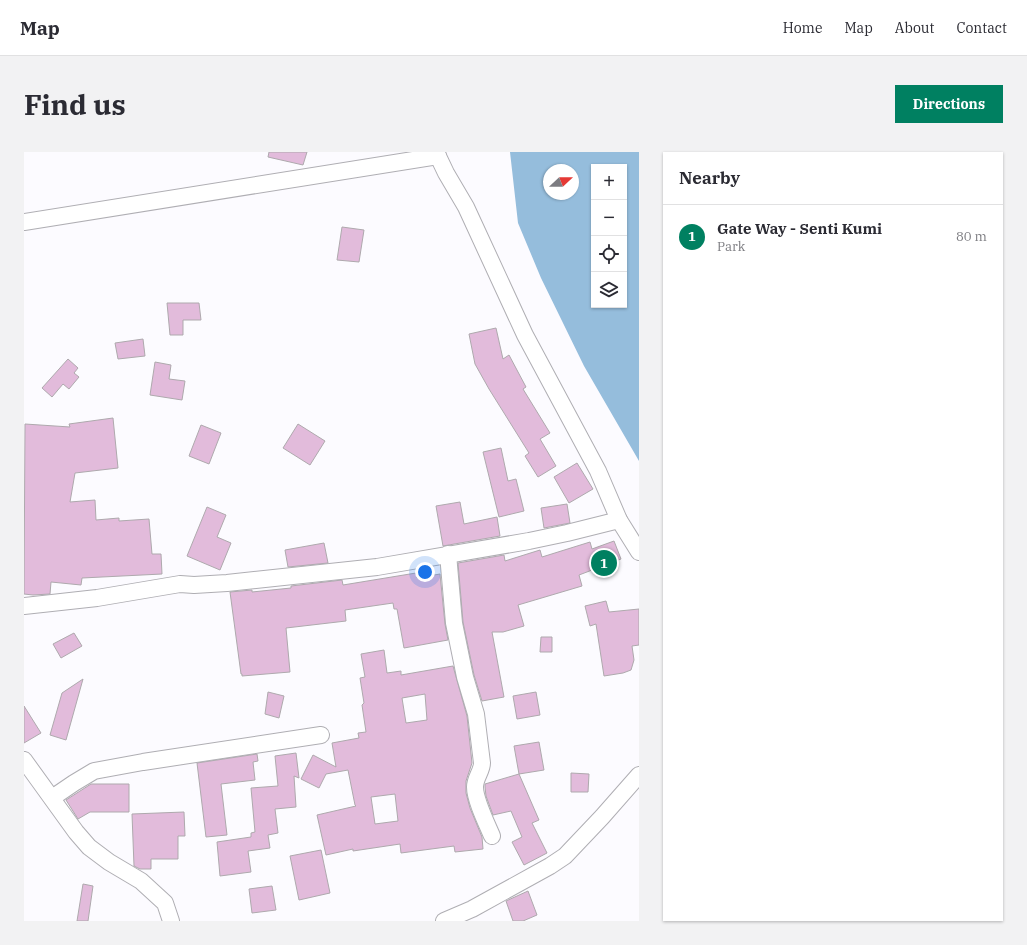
<!DOCTYPE html>
<meta charset="utf-8">
<style>
body{margin:0;font-family:"IBM Plex Serif",serif;background:#f2f2f3;color:#2b2b33}
.controls{position:absolute;right:12px;top:12px;display:grid;overflow:hidden;border-radius:0px;box-shadow:0 1px 3px #0004}
.controls button{width:36px;height:36px;display:grid;place-items:center;padding:0;border:0;border-bottom:1px solid #e1e1e2;background:#fff;color:#2b2b33;font:20px sans-serif}
.compass{position:absolute;left:519px;top:12px;width:36px;height:36px;border-radius:50%;background:#fff;box-shadow:0 1px 3px #0004;rotate:68deg}
.you{position:absolute;left:401px;top:420px;width:14px;height:14px;margin:-10px;border:3px solid #fff;border-radius:50%;background:#1a73e8;box-shadow:0 0 0 6px #1a73e833}
.badge{display:grid;place-items:center;width:26px;height:26px;border-radius:50%;background:#008061;color:#fff;font-size:13px;font-weight:700}
.pin{position:absolute;translate:-50% -50%;border:2px solid #fff;box-shadow:0 1px 4px #0006}
.list{margin:0;padding:0;list-style:none}
h2{display:flex;justify-content:space-between;align-items:center;height:52px;margin:0;padding:0 16px;font-size:17px}
h2 small{font-size:13px;font-weight:400;color:#7c7c81}
.list li{display:grid;grid-template-columns:26px 1fr auto;gap:12px;align-items:center;box-sizing:border-box;height:64px;padding:0 16px;border-top:1px solid #e1e1e2}
.list b{display:block;font-size:15px;white-space:nowrap}
.list p{margin:0;font-size:13px;white-space:nowrap;color:#7c7c81}
.list em{font-size:13px;font-style:normal;color:#7c7c81}
.icon{flex:none;width:22px;height:22px;fill:none;stroke:currentColor;stroke-width:2;stroke-linecap:round;stroke-linejoin:round}
.map{position:relative;flex:none;width:615px;height:769px;overflow:hidden;border-radius:0px}
header{display:flex;align-items:center;gap:24px;box-sizing:border-box;height:56px;padding:0 20px;background:#fff;border-bottom:1px solid #e1e1e2}
header strong{font-size:19px}
nav{display:flex;gap:22px;margin-inline-start:auto;font-size:14px}
.intro{display:flex;align-items:center;justify-content:space-between;box-sizing:border-box;height:96px;padding:0 24px}
h1{margin:0;font-size:28px}
.button{padding:10px 18px;border-radius:0px;background:#008061;color:#fff;font-size:14px;font-weight:700}
main{display:flex;gap:24px;padding:0 24px}
aside{flex:1;background:#fff;border-radius:0px;box-shadow:0 1px 3px #0004}
.map>svg:first-child{display:block}
.water{fill:#95bddc;fill-rule:evenodd}
.building{fill:#e2bbdb;stroke:#aea9ad;fill-rule:evenodd}
.lines{fill:none;stroke-linecap:round;stroke-linejoin:round}
.minor-casing{stroke:#afaeb3;stroke-width:18}
.minor{stroke:#fff;stroke-width:16}
</style>
<header>
<strong>Map</strong>
<nav><a>Home</a><a>Map</a><a>About</a><a>Contact</a></nav>
</header>
<div class="intro"><h1>Find us</h1><a class="button">Directions</a></div>
<main>
<div class="map">
<svg width="615" height="769" viewBox="0 0 615 769">
<rect width="100%" height="100%" fill="#fcfbff"/>
<path class="water" d="M486 0H615V309L560 214 517 126 494 71ZM570 15H600V153H570ZM525 18H549V42H525Z"/>
<g class="building">
<path d="M245 0H283L279 13 244 5Z"/>
<path d="M318 75 340 78 335 110 313 108Z"/>
<path d="M143 151H175L177 168H159V183H146Z"/>
<path d="M472 176 479 207 485 203 502 235 499 237 526 281 516 287 532 314 514 325 501 304 505 301 465 237 451 212 445 182Z"/>
<path d="M119 187 121 204 94 207 91 191Z"/>
<path d="M44 207 54 216 50 221 55 225 45 237 39 232 28 245 18 236Z"/>
<path d="M131 210 147 213 145 227 161 229 158 248 126 243Z"/>
<path d="M89 266 94 316 51 321 46 350 71 348 72 368 95 366V369L125 367 128 402H137L138 422 58 426 57 433 27 430 26 442 9 443 0 442 1 272 46 275 45 272Z"/>
<path d="M274 272 301 289 286 313 259 296Z"/>
<path d="M177 273 197 281 185 312 165 304Z"/>
<path d="M477 296 484 329 492 327 500 359 475 365 459 300Z"/>
<path d="M553 311 569 337 545 351 530 325Z"/>
<path d="M436 350 440 372 473 365 476 384 419 394 412 354Z"/>
<path d="M543 352 546 371 520 376 517 356Z"/>
<path d="M183 355 202 363 193 385 207 391 196 418 163 404Z"/>
<path d="M590 389 597 407 555 423 558 434 494 453 500 474 479 480H468L480 545 458 549 450 523 439 470 434 411 480 403 481 409 516 398 518 405 566 390 568 397Z"/>
<path d="M300 391 304 411 264 415 261 398Z"/>
<path d="M392 421 393 426 416 422 421 472 424 488 380 496 373 457H370L369 451 321 458 322 469 262 476 266 520 218 524V522H217L206 440 228 438V440L267 436V434L318 428 319 433Z"/>
<path d="M582 449 585 460 615 457V493L608 494 610 508 607 518 599 521 580 524 572 472 566 474 561 454Z"/>
<path d="M50 481 58 494 37 506 29 492Z"/>
<path d="M517 485H528V500H516Z"/>
<path d="M360 498 363 521 377 519V523L429 514 443 564 448 611 442 629V641L446 656 458 685 459 697 431 700 430 694 377 701 376 692 329 699V697L302 703 293 663 332 654 331 653 324 618 302 622 295 636 277 627 289 603 312 615 308 591 335 586 334 581 342 580 338 553 340 551 336 526 341 525 337 502ZM401 542 403 568 382 571 378 546ZM371 642 374 669 351 672 347 645Z"/>
<path d="M59 527 42 588 26 583 38 541Z"/>
<path d="M244 540 260 544 255 566 241 562Z"/>
<path d="M512 540 516 563 493 567 489 544Z"/>
<path d="M0 554 17 581 0 591Z"/>
<path d="M515 590 520 618 495 622 490 594Z"/>
<path d="M272 601 275 626 270 624 272 655 251 657 254 681 244 683 246 696 224 699 227 720 196 724 193 690 227 685V681L231 680 227 636 254 634 251 604Z"/>
<path d="M233 602 234 609 229 610 231 628 197 632 203 683 182 685 173 611Z"/>
<path d="M547 621 565 622 564 640H547Z"/>
<path d="M495 622 515 668 508 671 523 701 500 713 488 690 498 685 487 659 469 663 462 644 461 635V632Z"/>
<path d="M67 632H105V660H66L54 667 42 648Z"/>
<path d="M160 660 161 684H154V707H127V717H116L110 714 108 662Z"/>
<path d="M297 698 306 741 275 748 266 704Z"/>
<path d="M59 732 69 734 64 769H53Z"/>
<path d="M248 734 252 758 228 761 225 737Z"/>
<path d="M504 739 513 763 499 769H489L482 749Z"/>
</g>
<g class="lines">
<g class="minor-casing">
<g id="minor">
<path d="M412 0 422 21 442 55 501 183 574 319 595 368 615 400"/>
<path d="M0 70 414 4"/>
<path d="M424 402 430 471 441 525 452 562 458 611C458 619 451 626 451 635 451 648 463 672 468 684"/>
<path d="M0 454 73 446 156 432 170 433 203 431 353 415 505 389 543 381 595 368"/>
<path d="M0 608 52 680 65 695 85 710 117 729 141 751 147 769"/>
<path d="M28 646 50 631 70 619 119 610 297 583"/>
<path d="M420 769 448 757 526 714 541 704 578 665 615 623"/>
</g>
</g>
<use href="#minor" class="minor"/>
</g>
</svg>
<div class="controls">
<button>+</button>
<button>−</button>
<button><svg class="icon" aria-label="locate" viewBox="0 0 24 24"><circle cx="12" cy="12" r="6"/><path d="M12 2v4M12 18v4M2 12h4M18 12h4"/></svg></button>
<button><svg class="icon" aria-label="layers" viewBox="0 0 24 24"><path d="M12 4l9 5-9 5-9-5zM3 14l9 5 9-5"/></svg></button>
</div>
<svg class="compass" viewBox="-18 -18 36 36"><path d="M0-13l5 13h-10z" fill="#e53935"/><path d="M0 13l5-13h-10z" fill="#7c7c81"/></svg>
<div class="you"></div>
<div class="pin badge" style="left:580px;top:411px">1</div>
</div>
<aside>
<h2>Nearby<small></small></h2>
<ul class="list">
<li><span class="badge">1</span><div><b>Gate Way - Senti Kumi</b><p>Park</p></div><em>80 m</em></li>
</ul>
</aside>
</main>
